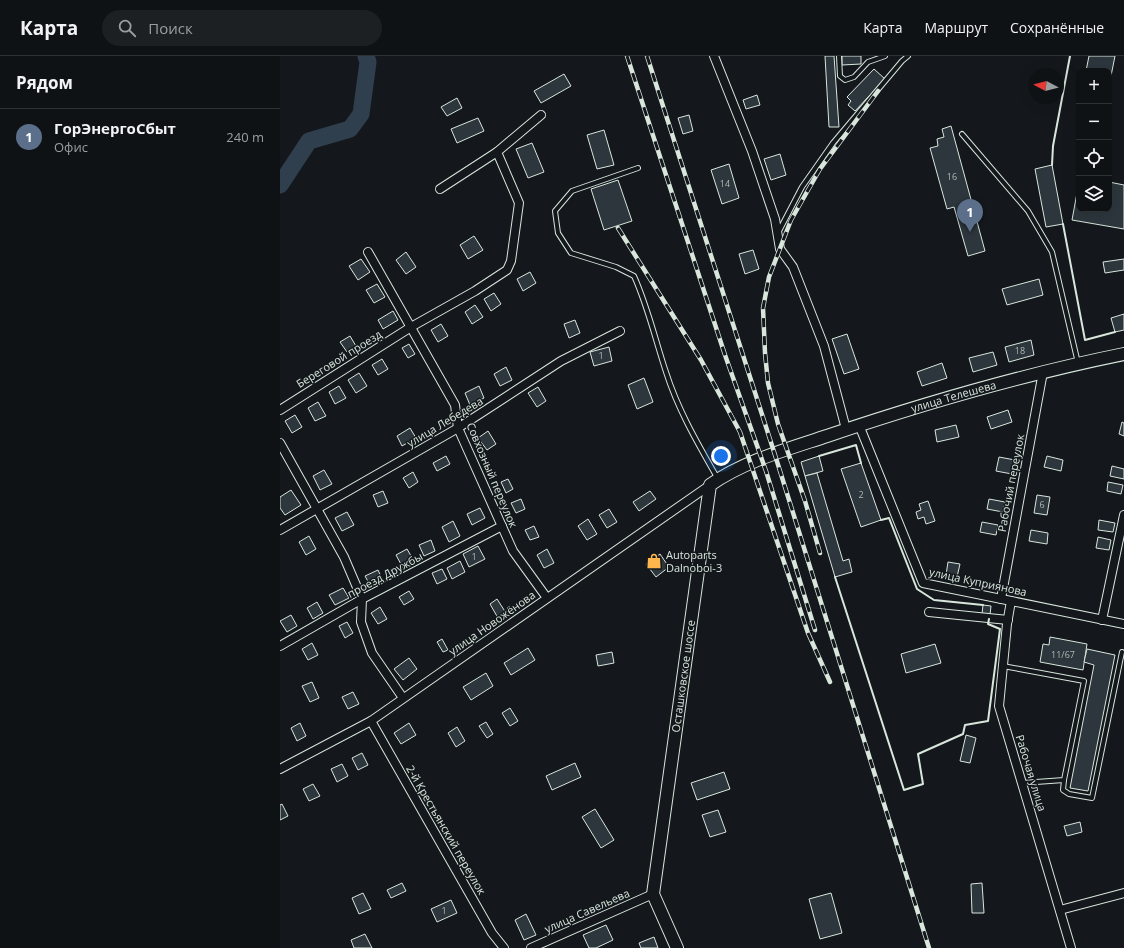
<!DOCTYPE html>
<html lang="ru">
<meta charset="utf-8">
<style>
body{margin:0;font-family:"Open Sans",sans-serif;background:#1d2022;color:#f1f3f6}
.controls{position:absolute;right:12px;top:12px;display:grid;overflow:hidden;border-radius:8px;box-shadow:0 4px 16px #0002}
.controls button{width:36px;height:36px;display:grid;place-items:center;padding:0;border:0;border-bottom:1px solid #2f3234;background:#0f1215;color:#f1f3f6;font:20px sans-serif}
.compass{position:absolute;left:748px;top:12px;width:36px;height:36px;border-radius:50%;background:#0f1215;box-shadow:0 4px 16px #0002;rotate:277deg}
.you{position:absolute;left:441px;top:400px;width:14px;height:14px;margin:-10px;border:3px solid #fff;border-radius:50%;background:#1a73e8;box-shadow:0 0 0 6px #1a73e833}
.badge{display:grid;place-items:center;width:26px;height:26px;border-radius:50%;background:#1a73e8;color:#fff;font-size:13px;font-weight:700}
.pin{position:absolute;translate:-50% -33px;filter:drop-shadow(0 1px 2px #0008)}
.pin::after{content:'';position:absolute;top:21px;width:14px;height:12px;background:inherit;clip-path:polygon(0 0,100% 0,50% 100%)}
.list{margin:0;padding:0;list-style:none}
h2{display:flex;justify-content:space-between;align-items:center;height:52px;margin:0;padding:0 16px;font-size:17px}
h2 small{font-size:13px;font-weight:400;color:#9b9ea0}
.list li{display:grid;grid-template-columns:26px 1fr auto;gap:12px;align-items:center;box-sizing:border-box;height:56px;padding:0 16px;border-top:1px solid #2f3234}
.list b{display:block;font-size:15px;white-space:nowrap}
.list p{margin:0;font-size:13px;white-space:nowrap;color:#9b9ea0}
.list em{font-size:13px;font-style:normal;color:#9b9ea0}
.icon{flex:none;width:22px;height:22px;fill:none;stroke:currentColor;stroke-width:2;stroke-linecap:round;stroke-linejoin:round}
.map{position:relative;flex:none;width:844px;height:892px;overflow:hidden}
header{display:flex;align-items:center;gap:24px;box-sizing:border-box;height:56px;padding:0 20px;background:#0f1215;border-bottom:1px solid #2f3234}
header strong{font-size:19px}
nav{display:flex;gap:22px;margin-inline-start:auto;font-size:14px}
.search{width:280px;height:36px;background:#1d2022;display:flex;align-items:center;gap:10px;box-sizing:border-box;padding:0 14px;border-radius:22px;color:#9b9ea0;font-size:15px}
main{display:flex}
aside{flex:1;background:#0f1215}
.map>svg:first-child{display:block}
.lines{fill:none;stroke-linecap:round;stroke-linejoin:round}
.river{stroke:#2f3f4d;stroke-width:17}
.building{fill:#2c363c;stroke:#d8e6dc}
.lane-casing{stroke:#d8e6dc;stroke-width:6}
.street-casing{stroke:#d8e6dc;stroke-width:10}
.secondary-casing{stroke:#d8e6dc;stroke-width:14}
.lane{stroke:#14181c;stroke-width:4}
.street{stroke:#14181c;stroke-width:8}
.secondary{stroke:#14181c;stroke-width:12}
.rail-casing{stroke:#d8e6dc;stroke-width:4.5}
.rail{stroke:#14181c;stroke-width:3;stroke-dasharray:9;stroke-linecap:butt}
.wall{stroke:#d8e6dc;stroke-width:2}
.labels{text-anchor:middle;stroke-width:3;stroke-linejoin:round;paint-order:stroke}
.number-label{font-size:9px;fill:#adbab4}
.street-label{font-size:11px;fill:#d8e6dc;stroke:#14181c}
.poi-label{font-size:11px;fill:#d8e6dc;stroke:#14181c;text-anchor:start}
</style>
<header>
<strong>Карта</strong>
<div class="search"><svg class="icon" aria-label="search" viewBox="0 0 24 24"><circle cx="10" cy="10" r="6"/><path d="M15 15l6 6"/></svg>Поиск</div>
<nav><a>Карта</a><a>Маршрут</a><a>Сохранённые</a></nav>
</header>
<main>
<aside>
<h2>Рядом<small></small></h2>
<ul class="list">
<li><span class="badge" style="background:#5c6f8a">1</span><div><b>ГорЭнергоСбыт</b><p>Офис</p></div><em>240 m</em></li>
</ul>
</aside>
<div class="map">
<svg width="844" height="892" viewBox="0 0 844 892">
<rect width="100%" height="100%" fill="#14181c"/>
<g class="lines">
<path class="river" d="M0 129 29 85 70 73 81 58 88 6 86 0"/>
</g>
<g class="building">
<path d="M545 0H554L559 71H549Z"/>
<path d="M562 0H581V8L562 9Z"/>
<path d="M809 0H835L829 30V15H806Z"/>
<path d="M594 13 605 23 575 55 568 49 571 45 567 41Z"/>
<path d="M284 18 291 30 261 47 254 35Z"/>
<path d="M477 39 480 49 466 53 463 44Z"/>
<path d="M177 42 182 52 167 60 161 51Z"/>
<path d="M409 59 413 75 403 78 398 62Z"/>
<path d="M198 62 204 75 177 87 171 73Z"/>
<path d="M671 70 705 195 688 200 674 151 667 153 650 92 658 90 657 83 664 81 662 73Z"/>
<path d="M324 74 334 109 317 113 307 79Z"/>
<path d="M252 87 264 116 248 122 236 93Z"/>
<path d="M500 98 506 119 491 124 484 103Z"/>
<path d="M449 108 459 142 442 148 431 114Z"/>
<path d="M772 109 783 168 766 171 755 113Z"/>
<path d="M338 124 352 165 324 174 311 133Z"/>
<path d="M799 126V153H829V126L844 129V173L792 164Z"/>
<path d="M194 180 203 194 188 203 180 189Z"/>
<path d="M473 194 479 213 465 218 459 198Z"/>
<path d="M126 196 136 211 126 218 116 204Z"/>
<path d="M81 203 90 216 78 224 69 210Z"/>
<path d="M844 203V214L825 217 823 206Z"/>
<path d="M250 216 256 227 243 235 237 223Z"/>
<path d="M759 223 763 239 727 249 722 233Z"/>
<path d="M97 228 105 241 94 247 86 234Z"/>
<path d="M214 237 221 248 211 255 204 243Z"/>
<path d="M195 249 203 261 192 268 185 256Z"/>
<path d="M113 255 118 264 103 273 98 264Z"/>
<path d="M844 258V274L835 276 831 262Z"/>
<path d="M295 264 300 277 289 282 284 268Z"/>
<path d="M161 268 168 280 158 286 151 274Z"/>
<path d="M567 278 579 313 564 318 552 283Z"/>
<path d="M70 280 76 290 67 296 60 286Z"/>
<path d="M751 284 754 299 729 306 725 291Z"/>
<path d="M129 288 135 298 128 302 122 292Z"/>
<path d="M329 291 332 305 314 310 310 296Z"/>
<path d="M713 296 717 309 693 316 689 302Z"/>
<path d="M102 303 108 313 98 319 92 309Z"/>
<path d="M662 307 667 322 642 330 637 316Z"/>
<path d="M226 311 232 324 220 330 214 318Z"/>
<path d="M79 317 87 330 76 337 68 324Z"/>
<path d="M364 322 373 346 357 353 348 329Z"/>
<path d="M59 330 66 342 55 348 49 336Z"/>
<path d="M199 330 204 342 190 349 185 337Z"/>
<path d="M258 331 266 345 257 351 248 337Z"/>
<path d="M38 346 46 360 35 365 28 352Z"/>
<path d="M728 354 732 366 711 373 707 361Z"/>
<path d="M15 359 22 371 12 377 5 365Z"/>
<path d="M842 366 844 367V380L839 378Z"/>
<path d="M676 369 679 381 657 386 655 374Z"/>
<path d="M130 372 136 382 122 390 117 380Z"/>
<path d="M208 375 216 388 207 394 198 382Z"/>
<path d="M166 400 170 408 157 415 153 407Z"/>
<path d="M539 400 543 415 525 420 521 406Z"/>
<path d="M767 400 783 404 781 415 764 411Z"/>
<path d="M719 401 735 404 732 418 716 415Z"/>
<path d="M581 407 601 464 581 471 561 413Z"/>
<path d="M832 410 844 413V423L830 420Z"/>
<path d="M44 414 52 428 40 434 33 420Z"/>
<path d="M133 416 138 426 129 432 123 422Z"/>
<path d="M537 417 563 505 569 503 572 516 555 521 525 420Z"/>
<path d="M228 423 233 433 226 437 221 426Z"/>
<path d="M828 426 843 429 841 438 827 435Z"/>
<path d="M11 434 21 449 5 459 0 452V441Z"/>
<path d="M103 435 108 447 98 451 93 439Z"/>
<path d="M370 435 376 443 359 455 353 446Z"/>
<path d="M757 439 770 441 767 459 754 457Z"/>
<path d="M241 443 245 453 236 457 231 447Z"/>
<path d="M709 443 725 446 723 456 707 453Z"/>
<path d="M648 445 655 465 646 468 644 461 638 463 636 456 641 454 639 448Z"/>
<path d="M200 452 205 462 192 469 187 458Z"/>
<path d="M329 453 337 466 327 472 319 459Z"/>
<path d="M67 456 74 469 62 475 55 462Z"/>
<path d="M308 463 317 478 307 484 298 470Z"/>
<path d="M819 464 835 467 833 476 818 474Z"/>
<path d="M173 465 180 480 169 486 162 471Z"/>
<path d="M702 466 718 469 716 479 700 476Z"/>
<path d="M254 470 259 481 250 484 245 474Z"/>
<path d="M751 474 768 477 767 488 749 485Z"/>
<path d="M29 480 36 493 26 499 19 486Z"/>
<path d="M818 481 831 484 829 494 816 492Z"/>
<path d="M151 484 155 495 144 500 139 489Z"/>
<path d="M198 490 205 503 189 511 183 498Z"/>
<path d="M127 493 134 505 123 512 116 499Z"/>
<path d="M267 493 274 507 264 512 257 499Z"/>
<path d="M380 498 389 511 376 521 366 508Z"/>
<path d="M180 505 185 516 172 523 167 512Z"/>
<path d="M668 506 680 508 677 521 666 519Z"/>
<path d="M162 513 167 523 157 528 152 517Z"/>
<path d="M98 514 103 525 91 531 85 520Z"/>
<path d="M63 532 69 542 55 549 49 539Z"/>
<path d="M129 535 134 543 124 549 119 541Z"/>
<path d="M217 543 226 557 218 562 210 548Z"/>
<path d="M37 546 43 557 33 563 27 552Z"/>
<path d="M703 549 711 550 710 559 702 558Z"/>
<path d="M100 551 107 563 98 568 91 557Z"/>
<path d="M11 559 17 570 7 576 0 565Z"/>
<path d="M67 566 73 577 65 582 59 570Z"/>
<path d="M770 581 807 588 803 614 760 606 763 588 769 589Z"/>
<path d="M162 583 168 594 163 596 157 586Z"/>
<path d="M32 587 38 599 28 604 22 593Z"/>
<path d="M655 588 661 607 626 617 621 598Z"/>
<path d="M248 592 255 604 231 619 224 607Z"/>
<path d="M807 593 835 599 808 735 790 732 814 609 804 606Z"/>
<path d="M332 596 334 607 318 610 316 599Z"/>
<path d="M129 602 137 613 123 624 114 613Z"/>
<path d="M206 617 213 630 191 644 183 631Z"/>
<path d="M32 626 39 642 30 646 22 630Z"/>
<path d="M73 636 79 648 68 653 62 641Z"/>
<path d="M230 652 238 665 230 670 222 657Z"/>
<path d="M206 666 213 678 207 682 199 670Z"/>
<path d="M20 667 26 680 17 685 11 672Z"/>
<path d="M129 667 136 679 121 688 114 677Z"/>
<path d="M177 671 185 685 176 691 168 677Z"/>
<path d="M686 679 696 682 690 707 680 705Z"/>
<path d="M82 697 88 709 78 714 72 702Z"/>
<path d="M295 707 301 721 272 734 266 720Z"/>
<path d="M62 708 68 720 57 726 51 713Z"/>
<path d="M444 716 450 733 417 744 411 727Z"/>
<path d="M33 728 40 740 29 745 23 733Z"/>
<path d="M2 748 8 760 0 764V749Z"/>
<path d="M315 753 334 784 321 792 302 761Z"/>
<path d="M438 754 446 776 430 781 422 759Z"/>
<path d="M800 766 802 776 787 780 784 770Z"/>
<path d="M122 827 126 835 111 842 107 834Z"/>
<path d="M702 827 704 857H692L691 828Z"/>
<path d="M83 837 91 853 79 858 72 842Z"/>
<path d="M551 837 562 877 540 883 529 843Z"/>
<path d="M171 844 177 857 157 866 151 853Z"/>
<path d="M246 858 256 879 244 884 235 864Z"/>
<path d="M326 869 333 884 316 892H309L303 879Z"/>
<path d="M85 878 92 892H74L71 884Z"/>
<path d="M374 881 378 892H361L359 887Z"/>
</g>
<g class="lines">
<g class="lane-casing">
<g id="lane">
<path d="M559 0 560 20 565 24 574 21 588 6 605 0"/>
<path d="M682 78 748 155 772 196 798 307"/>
<path d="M358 112 292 135 275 155 278 177 291 197 336 211 354 220C368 251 375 283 386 316 398 354 418 388 438 423"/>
<path d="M499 175 522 131 553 87 622 5 628 0"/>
<path d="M723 610 804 625 784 724 742 727"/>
<path d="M784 724 783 734 789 738 812 742 842 596"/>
</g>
</g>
<g class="street-casing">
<g id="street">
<path d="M434 0 472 95 495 163 500 193 513 211 544 290 566 373"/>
<path d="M160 133 217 96"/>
<path d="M88 196 175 349 178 372 233 495 267 542"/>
<path d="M0 354 131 271 195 235 227 214 231 205 239 147 217 96 261 59"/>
<path d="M579 369 643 527 844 568"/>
<path d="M0 387 64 501 82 543 81 566 92 597 123 642"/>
<path d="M0 474 178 372 281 305 340 275"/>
<path d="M721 543 763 316"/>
<path d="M731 545 727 568 719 650 791 892"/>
<path d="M649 556 728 564"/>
<path d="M822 564 844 459"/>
<path d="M0 590 82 543 222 470"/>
<path d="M91 665 212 877 224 892"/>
<path d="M0 713 91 665 430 429"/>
<path d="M780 854 844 837"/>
<path d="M251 892 373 838"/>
</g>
</g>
<g class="secondary-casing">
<g id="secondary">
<path id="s1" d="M397 892 373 838 430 429C464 405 508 393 547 380 642 348 745 318 844 298"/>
</g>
</g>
<use href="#lane" class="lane"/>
<use href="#street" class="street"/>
<use href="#secondary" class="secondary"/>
<g class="rail-casing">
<g id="rail">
<path d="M347 0 445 299 486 415 535 574"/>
<path d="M367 0 495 399 649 892"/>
<path d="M338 172 421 304 460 376 528 577 550 626"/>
<path d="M540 497 525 445 498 368 488 327 485 297 483 252 489 221 511 164 540 113 598 35"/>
</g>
</g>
<use href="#rail" class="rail"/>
<g class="wall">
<path d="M772 109 773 90 790 0"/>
<path d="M783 168 805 284 835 276"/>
<path d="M539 400 576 389 581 407"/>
<path d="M601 464 609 462 637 533 654 544 703 549"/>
<path d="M555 521 624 734 643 728 638 698 683 678 685 669 708 665 720 573 708 568 709 563"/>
</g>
</g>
<defs>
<g id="shop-bare" transform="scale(1.2)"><path d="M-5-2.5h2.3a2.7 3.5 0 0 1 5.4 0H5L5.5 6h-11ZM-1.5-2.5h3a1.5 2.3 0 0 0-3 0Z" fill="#ffb74d" stroke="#14181c" stroke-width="2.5" paint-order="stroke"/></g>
</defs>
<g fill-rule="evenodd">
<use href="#shop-bare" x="374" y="505"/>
</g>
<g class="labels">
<g class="number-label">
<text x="672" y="124">16</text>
<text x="445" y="131">14</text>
<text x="740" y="298">18</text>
<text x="321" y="303">1</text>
<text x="581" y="442">2</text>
<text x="762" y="452">6</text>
<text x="194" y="504">1</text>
<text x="783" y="602">11/67</text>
<text x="164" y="858">1</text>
</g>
<g class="street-label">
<text transform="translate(59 303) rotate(-32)" y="4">Береговой проезд</text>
<text dy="4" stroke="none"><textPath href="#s1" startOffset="732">улица Телешева</textPath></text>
<text transform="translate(165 366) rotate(-31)" y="4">улица Лебедева</text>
<text transform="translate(212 419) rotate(67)" y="4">Совхозный переулок</text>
<text transform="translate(731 427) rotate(-79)" y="4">Рабочий переулок</text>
<text transform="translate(105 519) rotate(-28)" y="4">проезд Дружбы</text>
<text transform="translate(698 526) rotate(12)" y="4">улица Куприянова</text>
<text transform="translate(212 567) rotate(-35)" y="4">улица Новожёнова</text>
<text dy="4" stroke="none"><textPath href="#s1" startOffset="279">Осташковское шоссе</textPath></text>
<text transform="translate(751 717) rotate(73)" y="4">Рабочая улица</text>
<text transform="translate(166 774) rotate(60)" y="4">2-й Крестьянский переулок</text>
<text transform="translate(307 855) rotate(-24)" y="4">улица Савельева</text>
</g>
<g class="poi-label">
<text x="386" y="503">Autoparts<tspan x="386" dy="13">Dalnoboi-3</tspan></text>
</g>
</g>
</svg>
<div class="controls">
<button>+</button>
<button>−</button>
<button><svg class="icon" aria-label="locate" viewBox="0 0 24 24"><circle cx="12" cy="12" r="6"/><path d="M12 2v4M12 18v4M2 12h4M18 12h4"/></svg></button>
<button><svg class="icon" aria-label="layers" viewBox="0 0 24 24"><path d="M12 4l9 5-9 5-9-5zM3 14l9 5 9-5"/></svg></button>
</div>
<svg class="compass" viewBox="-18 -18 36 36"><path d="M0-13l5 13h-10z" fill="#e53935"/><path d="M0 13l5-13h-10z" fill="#9b9ea0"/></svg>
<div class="you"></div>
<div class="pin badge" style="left:690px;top:176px;background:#5c6f8a">1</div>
</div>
</main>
